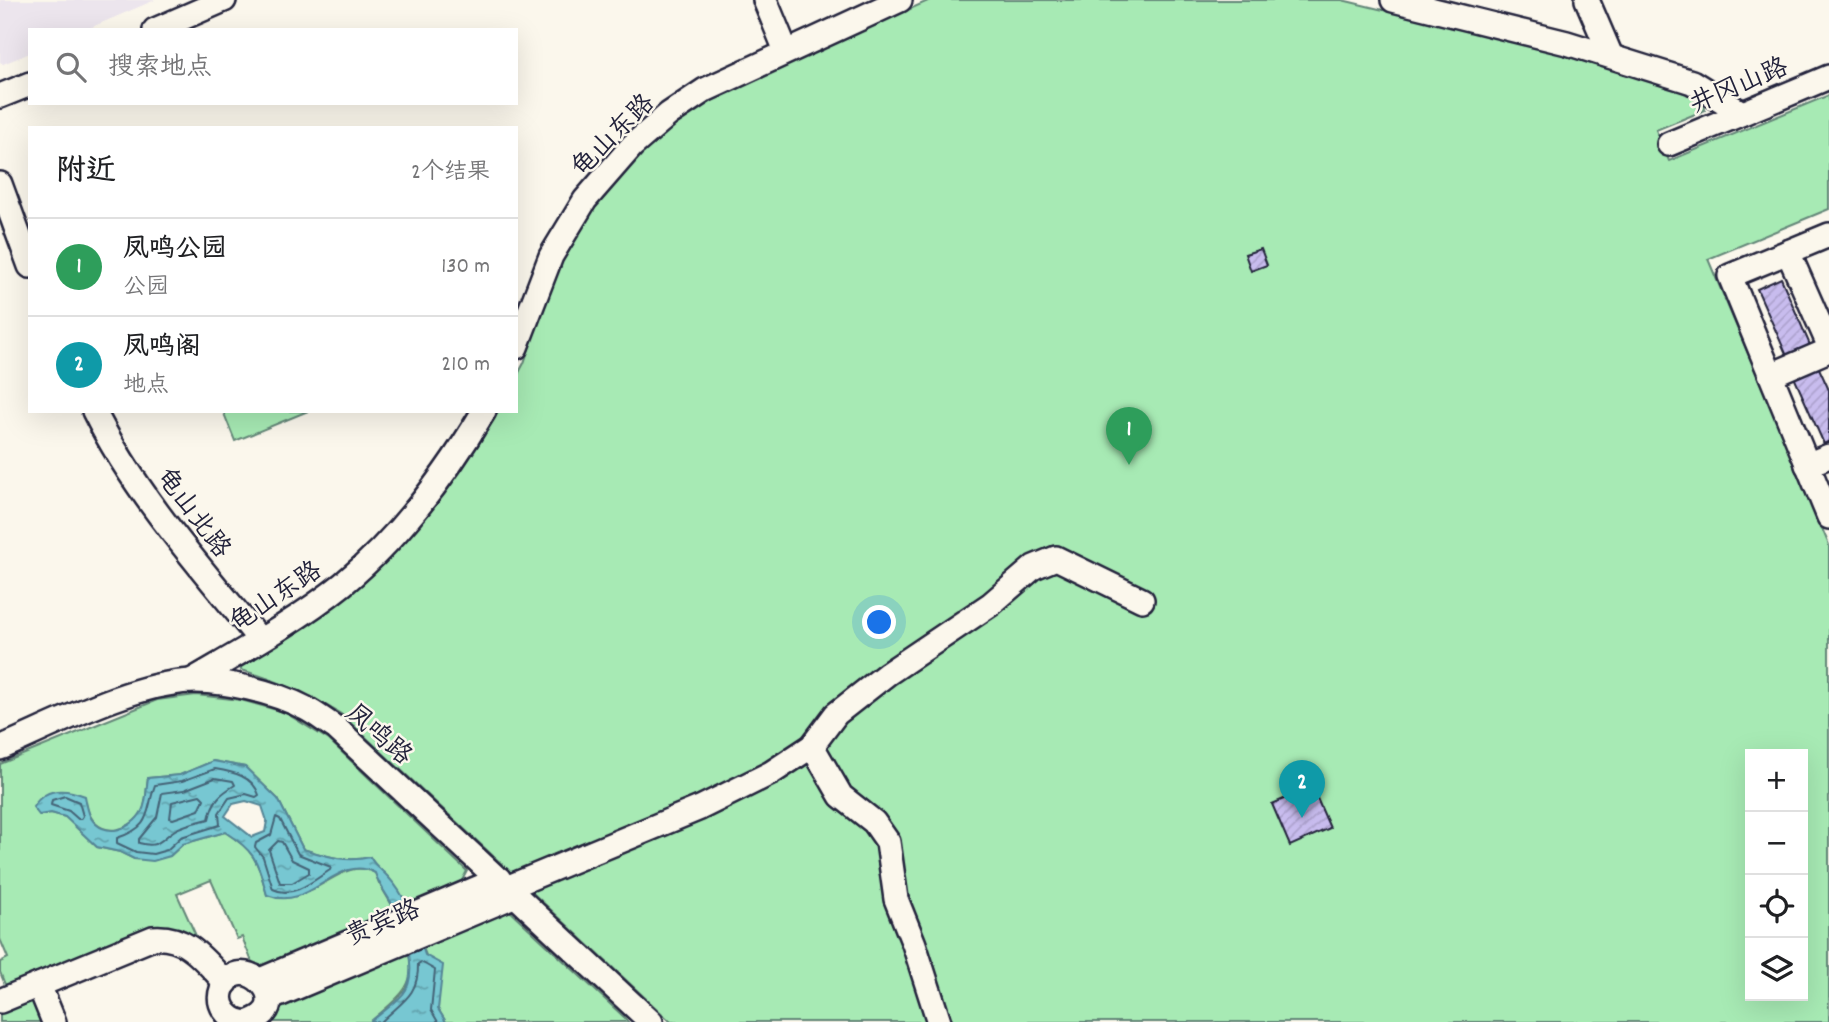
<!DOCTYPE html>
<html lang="zh">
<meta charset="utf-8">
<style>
body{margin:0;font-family:Dekko,"LXGW WenKai TC",sans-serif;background:#f6f6f6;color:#202124}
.controls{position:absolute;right:21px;bottom:21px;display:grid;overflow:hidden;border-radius:0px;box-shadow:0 7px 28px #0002}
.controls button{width:63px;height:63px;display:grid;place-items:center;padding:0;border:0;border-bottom:2px solid #e0e0e0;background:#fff;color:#202124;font:35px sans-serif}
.you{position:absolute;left:880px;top:623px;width:24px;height:24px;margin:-18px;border:5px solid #fff;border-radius:50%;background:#1a73e8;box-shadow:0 0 0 10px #1a73e833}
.badge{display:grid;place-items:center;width:46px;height:46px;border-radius:50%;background:#1f6fb2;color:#fff;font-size:23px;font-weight:700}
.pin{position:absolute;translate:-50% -58px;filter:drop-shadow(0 2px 4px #0008)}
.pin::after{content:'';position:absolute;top:37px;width:24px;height:21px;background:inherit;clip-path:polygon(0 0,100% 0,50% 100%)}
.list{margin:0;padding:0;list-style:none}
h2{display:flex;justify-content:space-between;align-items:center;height:91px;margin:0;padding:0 28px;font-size:30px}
h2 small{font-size:23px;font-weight:400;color:#757577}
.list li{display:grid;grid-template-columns:46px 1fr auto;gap:21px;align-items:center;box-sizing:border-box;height:98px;padding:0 28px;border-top:2px solid #e0e0e0}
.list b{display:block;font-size:26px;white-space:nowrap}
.list p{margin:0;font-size:23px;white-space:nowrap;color:#757577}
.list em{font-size:23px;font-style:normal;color:#757577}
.icon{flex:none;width:38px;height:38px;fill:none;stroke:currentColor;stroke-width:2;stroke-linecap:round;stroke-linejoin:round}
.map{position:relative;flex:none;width:1829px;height:1022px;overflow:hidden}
.search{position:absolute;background:#fff;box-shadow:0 7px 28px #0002;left:28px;top:28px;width:490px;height:77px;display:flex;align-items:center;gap:18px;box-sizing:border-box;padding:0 24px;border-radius:0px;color:#757577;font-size:26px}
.panel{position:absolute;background:#fff;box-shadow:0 7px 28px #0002;left:28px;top:126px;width:490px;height:287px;border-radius:0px}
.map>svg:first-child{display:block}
.built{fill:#ece5ed}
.green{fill:#a7eab4;stroke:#648678;stroke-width:2;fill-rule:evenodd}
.water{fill:url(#water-ripples);stroke:#558596;stroke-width:2;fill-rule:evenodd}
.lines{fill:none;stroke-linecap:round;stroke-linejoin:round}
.shore{stroke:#446477;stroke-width:2}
.building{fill:url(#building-hatch);stroke:#22223b;stroke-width:2}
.minor-casing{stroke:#22223b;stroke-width:28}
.minor{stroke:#fbf7ec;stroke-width:23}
.labels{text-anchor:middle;stroke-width:5;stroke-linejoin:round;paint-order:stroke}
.street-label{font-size:26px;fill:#22223b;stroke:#fbf7ec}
</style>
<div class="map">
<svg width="1829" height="1022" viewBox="0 0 1829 1022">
<defs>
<pattern id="water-ripples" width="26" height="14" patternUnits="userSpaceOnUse" patternTransform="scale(1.75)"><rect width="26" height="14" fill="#77c7d2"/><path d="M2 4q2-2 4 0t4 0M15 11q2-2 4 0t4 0" fill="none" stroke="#61a1ac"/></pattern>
<pattern id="building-hatch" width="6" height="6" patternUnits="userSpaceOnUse" patternTransform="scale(1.75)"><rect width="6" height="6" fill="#c8bcee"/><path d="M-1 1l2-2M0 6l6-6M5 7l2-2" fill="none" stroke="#aca1cd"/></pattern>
</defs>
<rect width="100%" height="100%" fill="#fbf7ec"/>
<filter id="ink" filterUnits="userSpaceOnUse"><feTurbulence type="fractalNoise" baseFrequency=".0143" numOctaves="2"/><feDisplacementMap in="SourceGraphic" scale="14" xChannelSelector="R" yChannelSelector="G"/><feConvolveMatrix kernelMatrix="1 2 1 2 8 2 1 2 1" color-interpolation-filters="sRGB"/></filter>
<g filter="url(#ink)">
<path class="built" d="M0 0H155L85 30H30V53L3 64 0 62Z"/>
<g class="green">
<path d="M930 0H1342L1553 51 1667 85 1704 102 1705 110 1656 130 1669 161 1829 95V209L1708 259 1829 545V1022H671L341 714C309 695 278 680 241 670L239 665 338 602 383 565 429 513 498 411H516V378L524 363 544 303 566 251 591 209 619 176 656 140 694 111 732 89ZM1750 754H1803V996H1750Z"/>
<path d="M223 411H308L235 441Z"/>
<path d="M196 695 241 700 284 712 329 740 467 871 458 888 409 907 389 878 376 867 370 857C347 863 326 856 303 849L278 799 245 767 213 761 180 775 148 778C146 787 147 801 143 810 133 830 103 839 91 817 87 811 86 802 84 796L39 815 51 813 66 817 97 847 120 852 134 859 170 856 183 844 225 832C256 852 257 860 267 895 281 894 300 895 313 889 333 880 352 860 375 873L379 883 396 912 263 966 254 967 242 937 237 939 211 880 177 894 197 938 193 941 186 936 8 992 0 972V962L8 958 0 939V764L157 700Z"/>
<path d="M508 909 624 1017 628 1022H446L438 1009 439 989 422 945Z"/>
<path d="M408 951C420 988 393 1001 370 1022H275L272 1015 288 1000Z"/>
<path d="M28 999 34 1001 44 1022H0V1011Z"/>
</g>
<path class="water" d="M213 761 245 767 278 799 303 849C326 856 346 863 370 857 375 866 382 870 389 878 409 899 416 928 425 955L443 965 438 1009 446 1022H370C381 1013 395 1004 403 994 419 975 405 931 396 911 389 898 380 887 375 873 337 852 311 913 267 895 257 860 256 852 225 832L183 844 170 856 153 861 134 859 120 852 97 847 65 817 51 813 39 815 33 807C45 787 65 788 85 796 86 802 88 812 91 818 104 839 132 830 142 811 147 802 146 788 148 778L180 775ZM246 801 262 806 267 821 265 832 252 837 225 816 233 804Z"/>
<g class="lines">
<g class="shore">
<path d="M215 769C233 772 253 776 259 795L256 797 246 794 229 798 219 813 220 825 181 837 167 850 153 854 136 852 117 843V838C153 826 145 813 155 785L182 781Z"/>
<path d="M215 778 233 781 235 785C220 794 213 800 209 819 198 822 185 824 175 830 160 839 160 849 139 843V839L157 817 162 793 184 790Z"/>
<path d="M200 795 204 799 199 810 173 819 170 818 172 802Z"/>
<path d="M65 796 79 802 83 816 81 819H78L69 811 51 805 52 800Z"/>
<path d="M276 817 280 819 298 854 331 867 330 870C313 881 293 899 273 889L263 857 255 847 256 843 271 835Z"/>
<path d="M278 841 282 842 292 860 309 868V873L292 883H280L269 850Z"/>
<path d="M381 1022C401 1002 419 996 418 964L421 962 435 970 431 1010 438 1022"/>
</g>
</g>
<g class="building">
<path d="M1261 249 1267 265 1251 271 1245 254Z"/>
<path d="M1781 278 1810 345 1787 356 1757 289Z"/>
<path d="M1818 366 1829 390V441L1824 444 1794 377Z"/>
<path d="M1312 787 1330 828 1290 846 1272 804Z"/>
</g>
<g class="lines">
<g class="minor-casing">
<g id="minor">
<path d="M765 0 786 51"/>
<path d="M1393 0 1567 43 1692 82 1742 113"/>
<path d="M1587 0 1611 56"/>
<path d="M155 30 224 0"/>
<path d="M0 96 30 84"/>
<path d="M1669 144 1829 77"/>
<path d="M0 184 30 266"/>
<path d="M1829 235 1730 276 1829 517"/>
<path d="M1788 252 1829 345"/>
<path d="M516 347 551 256 585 200 632 146 669 114 705 90 900 0"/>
<path d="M1771 375 1829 350"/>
<path d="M94 411C135 494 202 569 260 640"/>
<path d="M1807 465 1829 456"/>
<path d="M191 681C242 651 297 621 343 584 401 536 446 475 484 411"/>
<path d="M812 746 841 796 874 822 888 842 896 899 914 944 939 1022"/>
<path d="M0 748C56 724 131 684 191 681 224 680 275 692 305 708 315 713 325 721 336 728L651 1022"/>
<path d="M509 887 700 808 771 773 812 746 836 714 887 674 991 604 1034 567 1056 558 1142 600"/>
<path d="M260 980 499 879"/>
<path d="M39 985 54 1022"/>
<path d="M269 999 516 895"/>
<path d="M0 1001 153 938C187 935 204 960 226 983"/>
<path d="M242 1022C228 1019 216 1005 222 989 239 946 301 1004 249 1022"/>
</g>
</g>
<use href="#minor" class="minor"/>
</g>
</g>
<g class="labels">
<g class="street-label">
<text transform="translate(1738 84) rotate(-23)" y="9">井冈山路</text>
<text transform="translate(612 134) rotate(-45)" y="9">龟山东路</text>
<text transform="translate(195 512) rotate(53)" y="9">龟山北路</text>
<text transform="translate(275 595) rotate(-34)" y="9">龟山东路</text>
<text transform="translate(380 733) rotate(41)" y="9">凤鸣路</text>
<text transform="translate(382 921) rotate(-23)" y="9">贵宾路</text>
</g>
</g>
</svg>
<div class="controls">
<button>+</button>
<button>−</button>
<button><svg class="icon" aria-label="locate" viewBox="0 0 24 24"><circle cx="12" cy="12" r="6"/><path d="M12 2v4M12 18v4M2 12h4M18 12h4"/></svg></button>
<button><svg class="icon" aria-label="layers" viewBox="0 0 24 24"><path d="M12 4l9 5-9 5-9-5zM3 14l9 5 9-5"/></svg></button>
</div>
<div class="you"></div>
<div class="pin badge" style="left:1129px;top:465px;background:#2e9e5b">1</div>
<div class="pin badge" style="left:1302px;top:818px;background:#0f9aa8">2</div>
<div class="search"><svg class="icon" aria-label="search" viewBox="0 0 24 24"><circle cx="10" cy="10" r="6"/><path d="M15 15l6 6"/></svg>搜索地点</div>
<section class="panel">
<h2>附近<small>2个结果</small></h2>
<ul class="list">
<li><span class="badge" style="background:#2e9e5b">1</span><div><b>凤鸣公园</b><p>公园</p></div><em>130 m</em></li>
<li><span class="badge" style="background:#0f9aa8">2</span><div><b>凤鸣阁</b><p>地点</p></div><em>210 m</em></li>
</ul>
</section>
</div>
